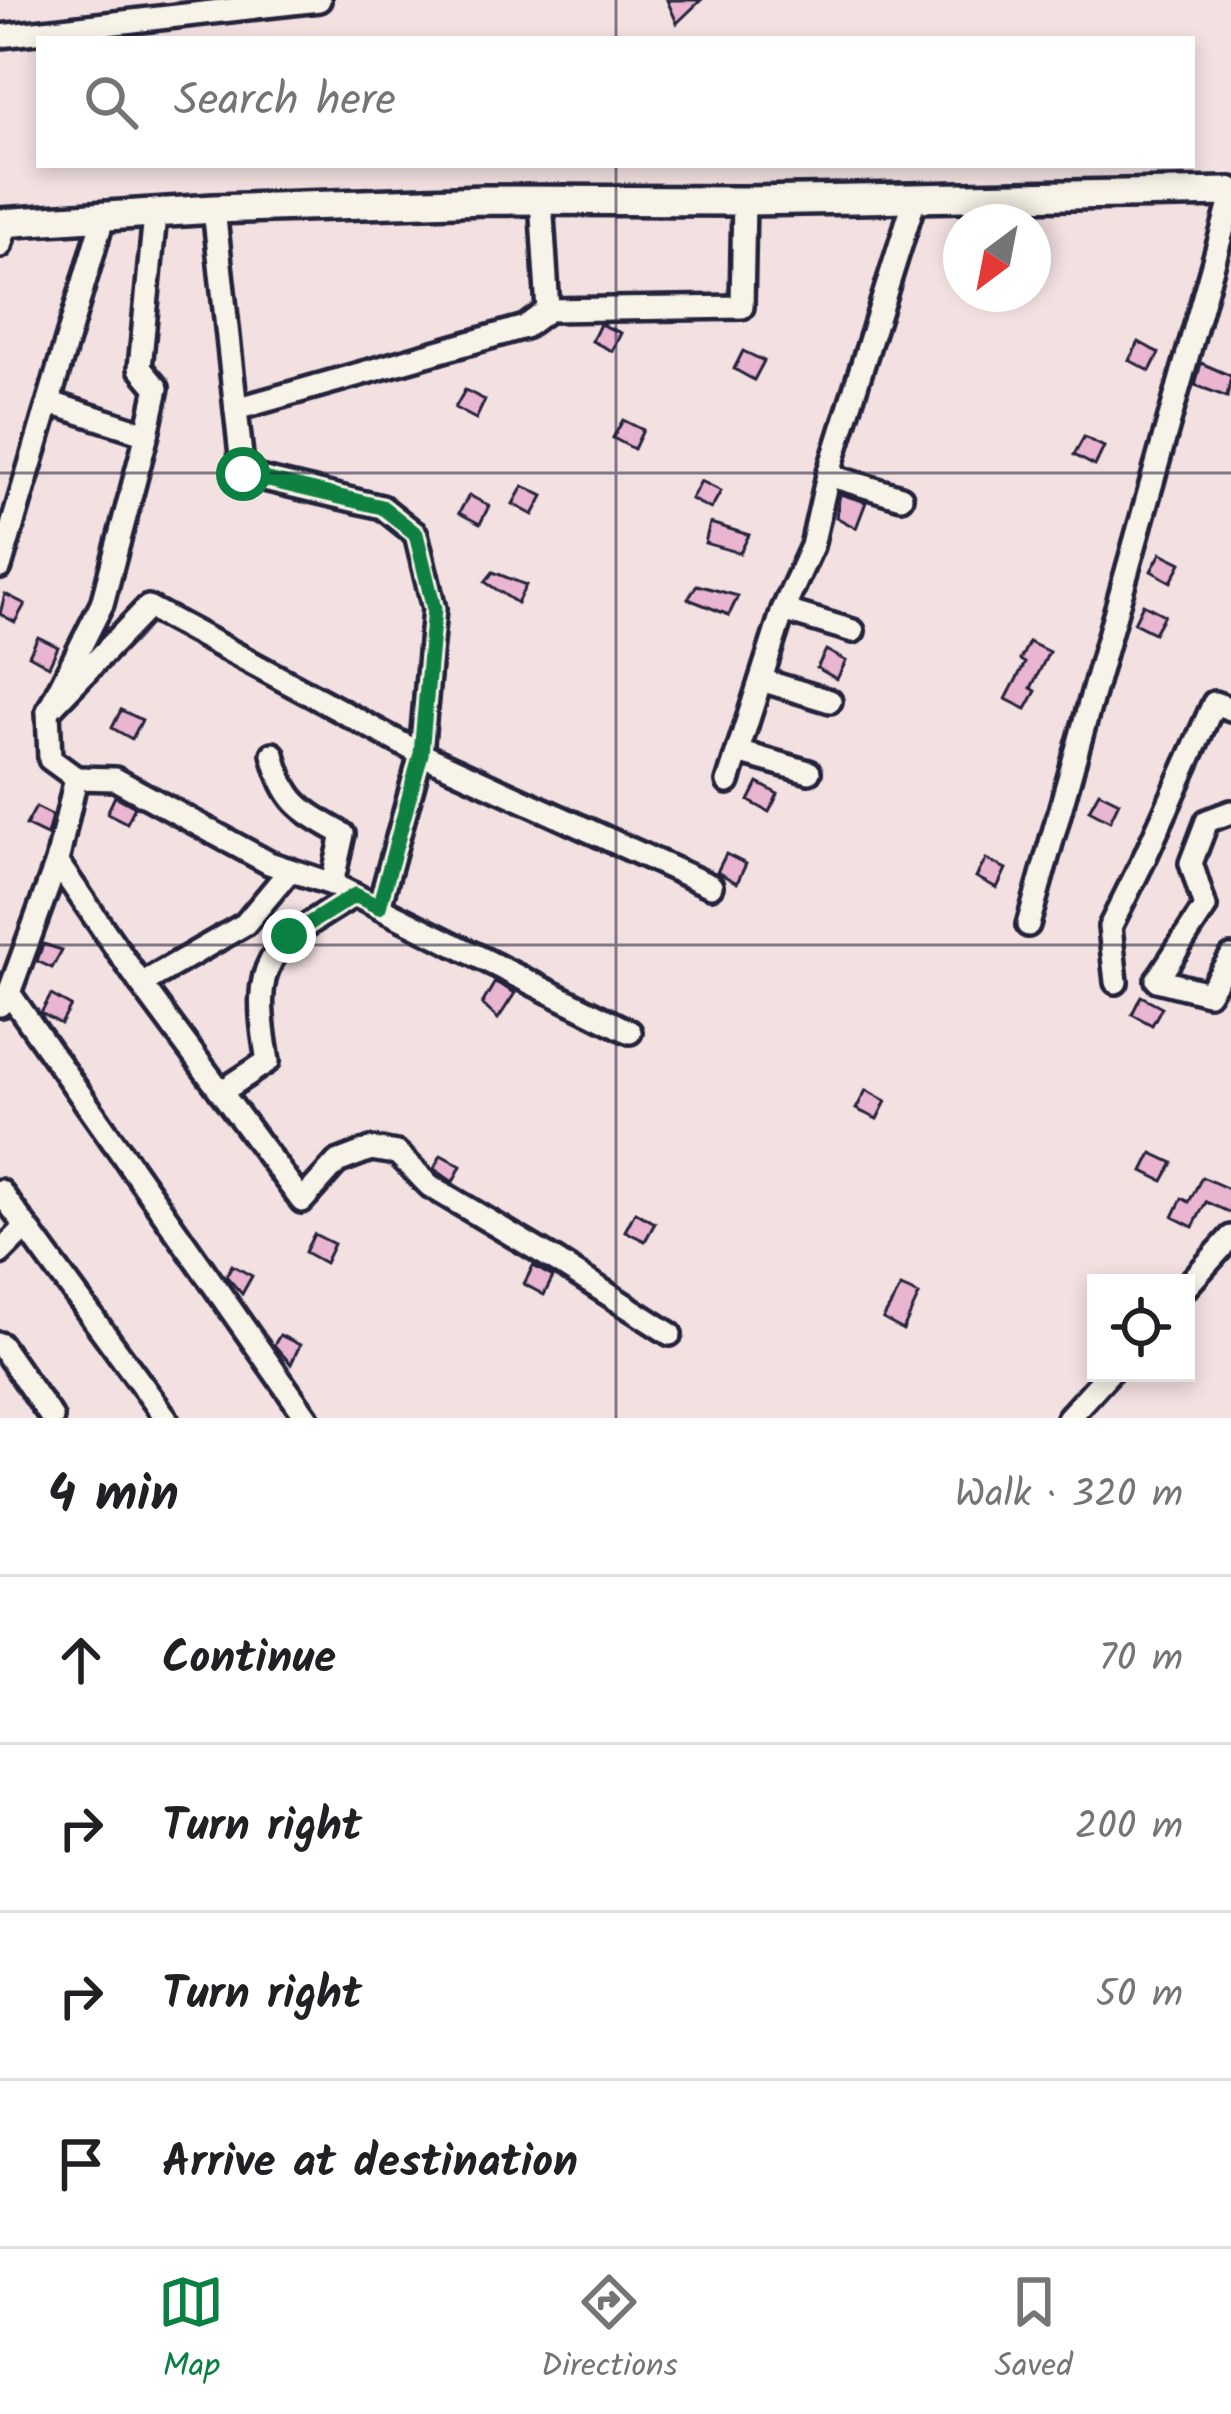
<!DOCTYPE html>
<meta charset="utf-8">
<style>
body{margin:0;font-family:Kalam,sans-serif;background:#f6f6f6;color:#202124}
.controls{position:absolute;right:36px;bottom:36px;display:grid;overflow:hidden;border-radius:0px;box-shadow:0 6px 18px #0003}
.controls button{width:108px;height:108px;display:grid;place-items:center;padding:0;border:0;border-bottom:3px solid #e0e0e0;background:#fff;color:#202124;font:60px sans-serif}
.compass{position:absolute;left:943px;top:204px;width:108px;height:108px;border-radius:50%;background:#fff;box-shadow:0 6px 18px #0003;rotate:212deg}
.stop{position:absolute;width:36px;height:36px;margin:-27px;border:9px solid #0b8043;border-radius:50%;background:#fff}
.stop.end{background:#0b8043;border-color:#fff;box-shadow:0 3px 12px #0008}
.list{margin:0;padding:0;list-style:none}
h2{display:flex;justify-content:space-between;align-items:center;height:156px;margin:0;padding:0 48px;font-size:51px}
h2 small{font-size:39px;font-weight:400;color:#757577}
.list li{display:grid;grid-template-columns:78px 1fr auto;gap:36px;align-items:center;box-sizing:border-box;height:168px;padding:0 48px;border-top:3px solid #e0e0e0}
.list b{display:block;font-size:45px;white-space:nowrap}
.list em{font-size:39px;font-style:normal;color:#757577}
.icon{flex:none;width:66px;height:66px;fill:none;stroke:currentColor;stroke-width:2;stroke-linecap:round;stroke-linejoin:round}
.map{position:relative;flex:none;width:1231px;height:1418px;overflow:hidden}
.search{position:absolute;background:#fff;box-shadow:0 6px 18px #0003;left:36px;right:36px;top:36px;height:132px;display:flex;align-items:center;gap:30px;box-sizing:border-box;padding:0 42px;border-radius:0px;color:#757577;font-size:45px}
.sheet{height:828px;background:#fff}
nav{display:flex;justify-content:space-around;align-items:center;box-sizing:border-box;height:168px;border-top:3px solid #e0e0e0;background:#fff;font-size:33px;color:#757577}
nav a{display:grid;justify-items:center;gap:6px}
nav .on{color:#0b8043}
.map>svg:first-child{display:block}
.building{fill:#e9b5d0;stroke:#22223b;stroke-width:3}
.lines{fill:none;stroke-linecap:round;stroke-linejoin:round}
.minor-casing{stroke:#22223b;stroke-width:30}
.major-casing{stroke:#22223b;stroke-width:36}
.minor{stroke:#f7f3e8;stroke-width:21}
.major{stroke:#f7f3e8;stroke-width:27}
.route{stroke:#0b8043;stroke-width:15}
.grid{fill:none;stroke:#22223b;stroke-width:3;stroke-opacity:0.55}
</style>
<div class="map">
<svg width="1231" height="1418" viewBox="0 0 1231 1418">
<rect width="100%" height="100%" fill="#f3e0e1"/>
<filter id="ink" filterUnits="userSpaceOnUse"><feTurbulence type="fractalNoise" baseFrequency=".00833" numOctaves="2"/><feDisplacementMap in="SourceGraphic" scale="24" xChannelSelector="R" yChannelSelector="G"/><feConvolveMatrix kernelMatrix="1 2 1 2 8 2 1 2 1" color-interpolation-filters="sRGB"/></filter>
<g filter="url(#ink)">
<g class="building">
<path d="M667 0H701L677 23Z"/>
<path d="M600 324 621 333 612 351 592 341Z"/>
<path d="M1139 342 1159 353 1150 371 1129 360Z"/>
<path d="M743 351 764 361 754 380 734 369Z"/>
<path d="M1201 363 1231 376 1227 397 1195 385Z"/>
<path d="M465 390 485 400 476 419 455 408Z"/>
<path d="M623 420 643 430 634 449 613 438Z"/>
<path d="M1084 437 1104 447 1095 466 1074 455Z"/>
<path d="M701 481 721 491 711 509 691 499Z"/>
<path d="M523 486 543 496 533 515 513 504Z"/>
<path d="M840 494 866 502 856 528 836 517Z"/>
<path d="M469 495 489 506 480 524 459 513Z"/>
<path d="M710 523 749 535 740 553 705 543Z"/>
<path d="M1161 553 1181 563 1171 582 1151 571Z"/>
<path d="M493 572 526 585 517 603 485 582Z"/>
<path d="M697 585 738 596 729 615 688 599Z"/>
<path d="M5 594 25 604 15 622 0 614Z"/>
<path d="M1143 604 1164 615 1154 633 1134 623Z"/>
<path d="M38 637 58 647 49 666 29 655Z"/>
<path d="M1029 642 1049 652 1031 688 1036 691 1026 709 1006 699 1025 663 1020 660Z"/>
<path d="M826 650 846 661 837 679 817 668Z"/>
<path d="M121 710 142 720 132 739 112 728Z"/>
<path d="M758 783 778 794 769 812 749 801Z"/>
<path d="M1099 792 1119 802 1110 821 1089 810Z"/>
<path d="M115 796 135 807 127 823 107 813Z"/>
<path d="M36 807 52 815 47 835 26 825Z"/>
<path d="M726 854 746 864 737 883 717 872Z"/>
<path d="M986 859 1006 869 997 888 976 877Z"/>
<path d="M43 944 62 950 52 968 37 961Z"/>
<path d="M495 982 515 993 498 1019 482 1004Z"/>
<path d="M51 995 71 1006 61 1024 41 1013Z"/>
<path d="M1141 996 1162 1007 1152 1025 1132 1014Z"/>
<path d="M866 1090 886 1101 877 1119 856 1109Z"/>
<path d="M1152 1153 1173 1163 1163 1181 1143 1171Z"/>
<path d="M441 1155 461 1166 453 1182 434 1169Z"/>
<path d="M1202 1177 1231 1190V1213L1206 1202 1193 1227 1173 1217 1182 1198 1189 1202Z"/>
<path d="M635 1212 655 1223 645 1241 625 1231Z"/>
<path d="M314 1234 334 1244 325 1263 305 1252Z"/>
<path d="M232 1265 252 1276 242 1294 226 1276Z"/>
<path d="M533 1266 553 1277 544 1295 524 1284Z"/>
<path d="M901 1287 919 1295 903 1330 883 1319Z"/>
<path d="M280 1335 300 1345 291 1364 274 1345Z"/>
</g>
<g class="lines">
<g class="minor-casing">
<g id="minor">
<path d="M0 36 319 0"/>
<path d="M541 200 548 310"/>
<path d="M214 209 243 474 382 507 416 534 434 609 421 754 379 907"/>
<path d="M0 246 7 222"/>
<path d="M51 403 147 434 157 388 140 368 155 215"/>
<path d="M236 409 525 327 548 310 742 307 744 201"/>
<path d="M828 475 901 497"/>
<path d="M0 567 103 218"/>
<path d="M783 610 853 631"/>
<path d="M761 680 830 701"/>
<path d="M48 711 148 607 421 754 711 886"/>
<path d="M738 752 809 772"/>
<path d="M273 754C285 803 301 810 343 834L332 884"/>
<path d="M76 778 115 779 269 863 332 884 630 1032"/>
<path d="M728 782 783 610 812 546 828 475 915 198"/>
<path d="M1231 812 1207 821 1191 863 1205 907 1157 980 1208 993 1231 957"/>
<path d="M57 862 141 984 302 1201 337 1162 371 1149 397 1153 430 1186 558 1262 670 1334"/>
<path d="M1028 925 1231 200"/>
<path d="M1116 982 1110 927 1145 857 1214 703 1231 709"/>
<path d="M141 984 245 924 290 870"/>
<path d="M9 993 307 1418"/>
<path d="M0 1005 9 993 57 862 76 778 50 759 48 711 102 604 147 434"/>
<path d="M221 1092 268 1061C249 956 270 947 355 895"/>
<path d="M0 1191 166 1418"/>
<path d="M0 1253 26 1227"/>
<path d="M1186 1287 1231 1237"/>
<path d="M0 1344 52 1418"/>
<path d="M1068 1418 1109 1373"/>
</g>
</g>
<g class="major-casing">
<path id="major" d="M0 223 214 209 486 200 744 201 1231 192"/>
</g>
<use href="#minor" class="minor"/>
<use href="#major" class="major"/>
</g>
</g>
<g class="lines" filter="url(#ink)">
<path class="route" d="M243 474 382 507 416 534 434 609 421 754 379 907 355 895 289 936"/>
</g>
<path class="grid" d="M616 0V39M616 165V1418M0 473H1231M0 945H1231"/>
</svg>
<div class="controls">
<button><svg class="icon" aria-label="locate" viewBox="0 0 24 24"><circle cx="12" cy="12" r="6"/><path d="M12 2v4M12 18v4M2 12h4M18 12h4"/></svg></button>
</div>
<svg class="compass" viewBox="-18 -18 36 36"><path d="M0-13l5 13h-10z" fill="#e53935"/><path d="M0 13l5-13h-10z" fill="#757577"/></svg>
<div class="stop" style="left:243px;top:474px"></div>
<div class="stop end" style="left:289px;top:936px"></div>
<div class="search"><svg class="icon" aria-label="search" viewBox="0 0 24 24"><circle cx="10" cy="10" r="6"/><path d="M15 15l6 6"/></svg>Search here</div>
</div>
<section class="sheet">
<h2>4 min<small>Walk · 320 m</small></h2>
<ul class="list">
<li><svg class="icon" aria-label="ahead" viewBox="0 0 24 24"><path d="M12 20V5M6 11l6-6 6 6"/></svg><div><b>Continue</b></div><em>70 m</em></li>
<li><svg class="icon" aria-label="right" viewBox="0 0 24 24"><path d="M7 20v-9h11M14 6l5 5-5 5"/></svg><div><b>Turn right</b></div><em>200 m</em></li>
<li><svg class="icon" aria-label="right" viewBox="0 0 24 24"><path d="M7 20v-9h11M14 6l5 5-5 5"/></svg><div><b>Turn right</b></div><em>50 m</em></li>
<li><svg class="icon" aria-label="arrive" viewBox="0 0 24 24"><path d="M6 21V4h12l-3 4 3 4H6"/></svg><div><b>Arrive at destination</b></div></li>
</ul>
</section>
<nav>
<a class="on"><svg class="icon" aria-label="map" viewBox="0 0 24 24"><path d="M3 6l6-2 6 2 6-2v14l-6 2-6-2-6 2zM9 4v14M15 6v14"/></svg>Map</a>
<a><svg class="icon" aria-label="directions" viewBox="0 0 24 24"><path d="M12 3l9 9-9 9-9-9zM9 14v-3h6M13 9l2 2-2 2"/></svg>Directions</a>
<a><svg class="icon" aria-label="saved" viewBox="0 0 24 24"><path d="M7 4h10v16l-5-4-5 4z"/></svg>Saved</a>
</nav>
